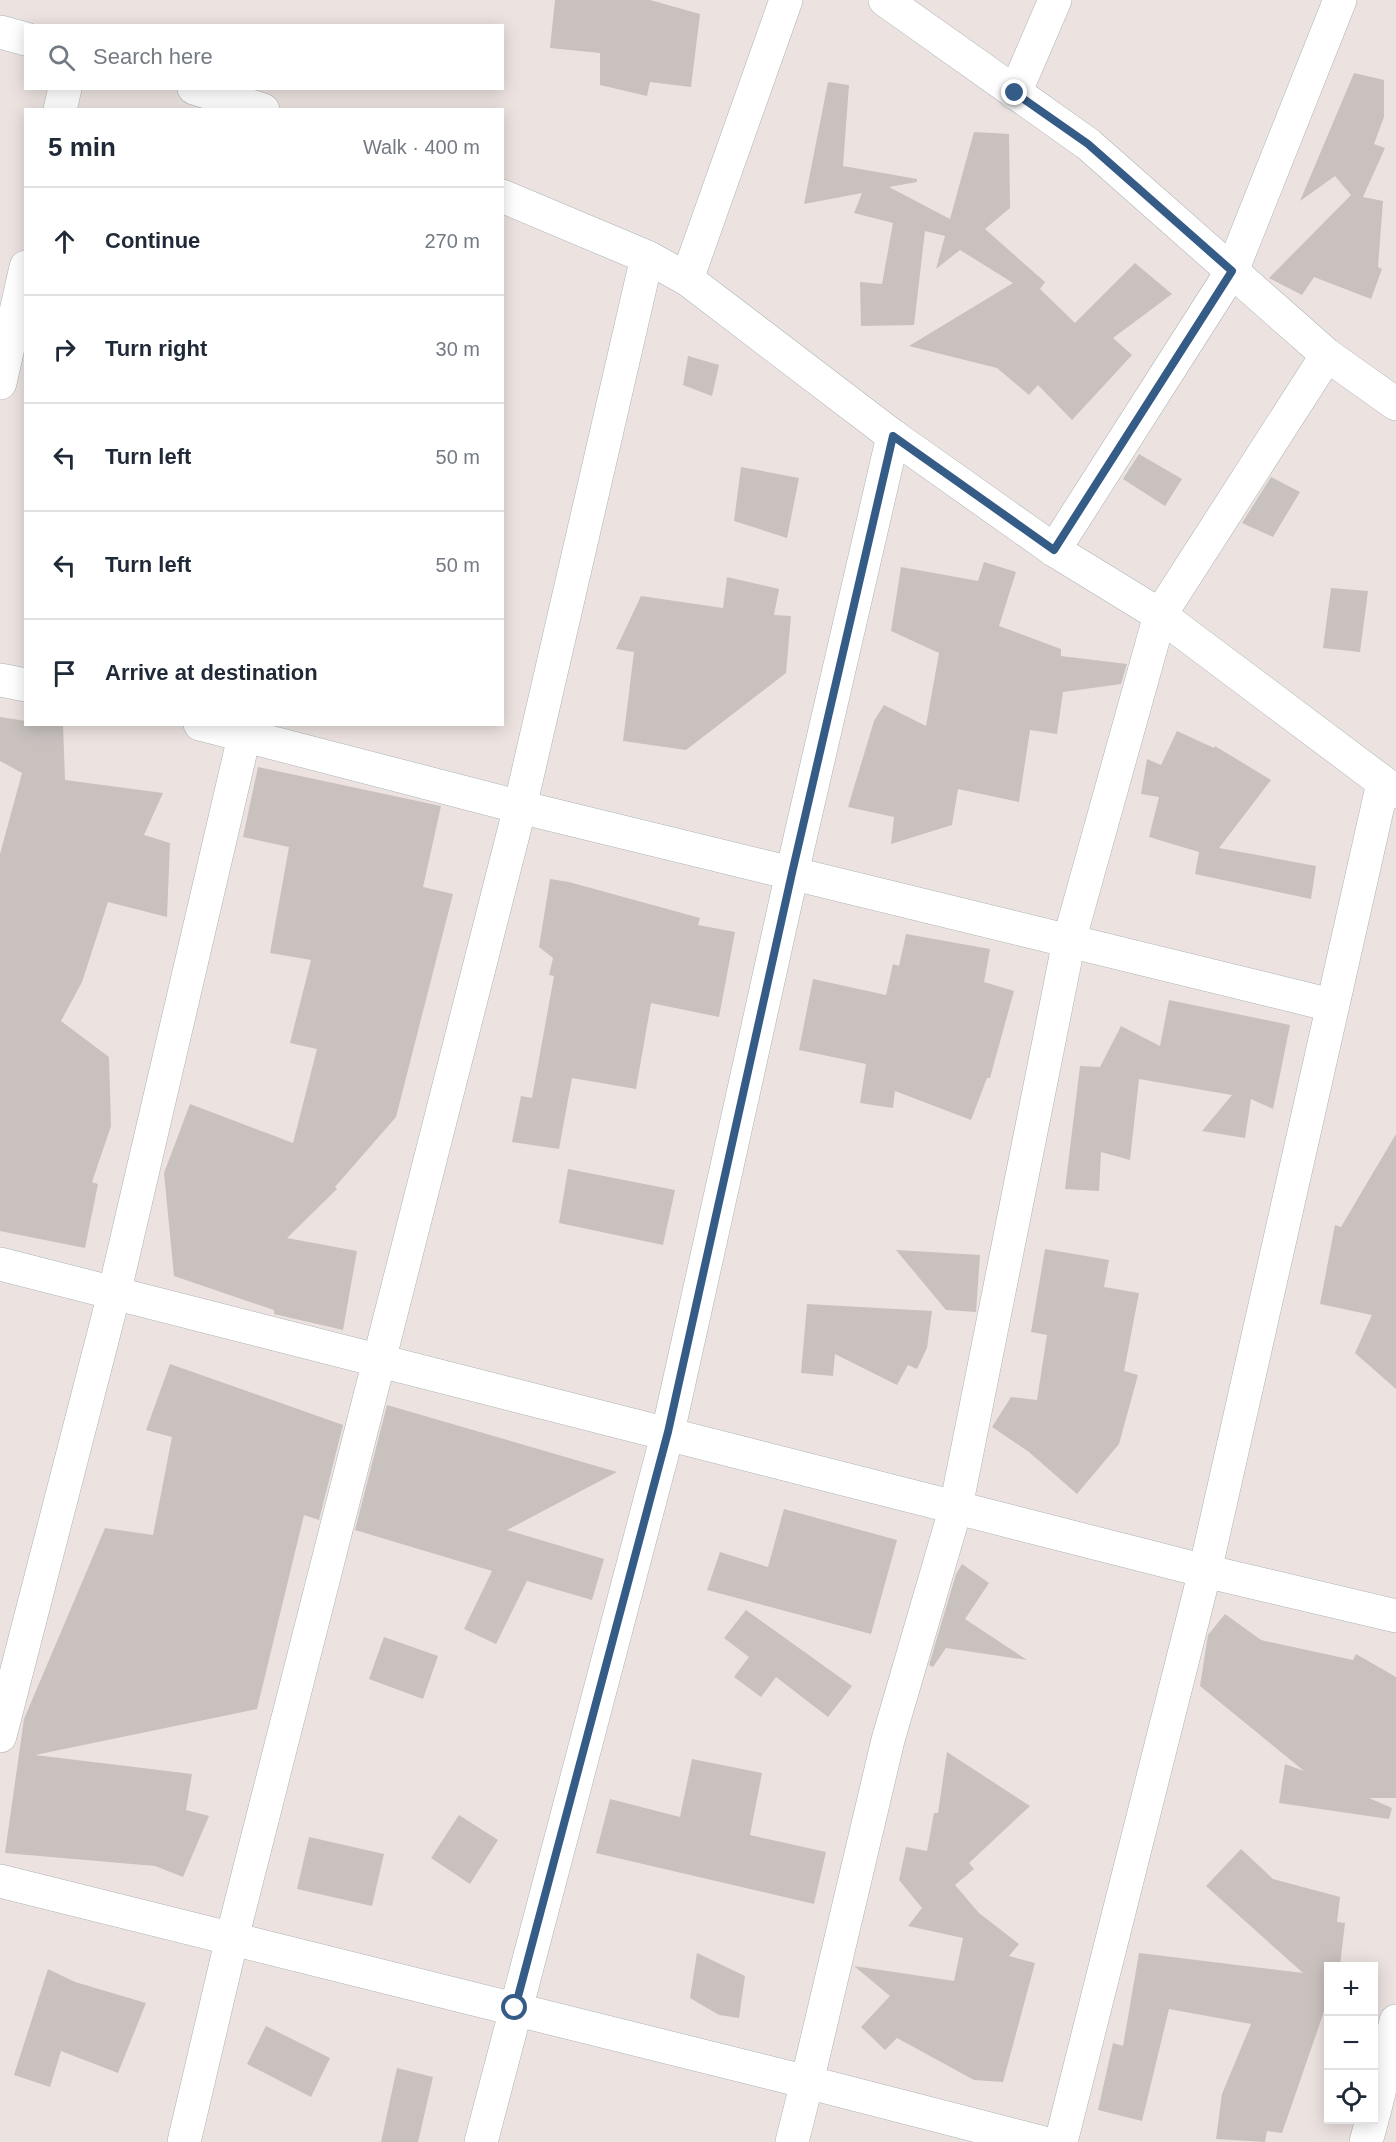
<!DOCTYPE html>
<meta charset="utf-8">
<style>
body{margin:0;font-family:Helvetica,sans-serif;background:#f2f2f3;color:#1f2937}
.controls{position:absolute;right:18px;bottom:18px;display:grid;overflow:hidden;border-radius:0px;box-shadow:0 3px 15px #0003}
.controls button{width:54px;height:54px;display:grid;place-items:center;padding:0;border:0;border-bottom:2px solid #e0e1e3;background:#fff;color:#1f2937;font:30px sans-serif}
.stop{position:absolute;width:18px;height:18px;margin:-14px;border:4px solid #355c87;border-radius:50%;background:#fff}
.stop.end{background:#355c87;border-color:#fff;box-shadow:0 2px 6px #0008}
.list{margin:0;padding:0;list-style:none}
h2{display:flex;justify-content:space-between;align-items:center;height:78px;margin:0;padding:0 24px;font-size:26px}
h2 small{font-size:20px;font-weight:400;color:#747a83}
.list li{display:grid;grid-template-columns:39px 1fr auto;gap:18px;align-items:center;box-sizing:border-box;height:108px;padding:0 24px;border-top:2px solid #e0e1e3}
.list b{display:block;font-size:22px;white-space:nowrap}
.list em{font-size:20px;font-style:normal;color:#747a83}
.icon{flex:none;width:33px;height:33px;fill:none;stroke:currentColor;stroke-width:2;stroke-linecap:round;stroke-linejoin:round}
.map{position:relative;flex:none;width:1396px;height:2142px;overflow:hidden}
.search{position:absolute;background:#fff;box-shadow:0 3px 15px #0003;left:24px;top:24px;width:480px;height:66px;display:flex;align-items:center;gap:15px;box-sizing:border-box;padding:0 21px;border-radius:0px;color:#747a83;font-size:22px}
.panel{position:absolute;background:#fff;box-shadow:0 3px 15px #0003;left:24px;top:108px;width:480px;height:618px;border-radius:0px}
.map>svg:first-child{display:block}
.building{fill:#c8c1be}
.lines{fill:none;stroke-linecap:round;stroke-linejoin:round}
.minor-casing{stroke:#acb2b7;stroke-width:34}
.minor{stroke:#fff;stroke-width:33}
.route{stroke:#355c87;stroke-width:8}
</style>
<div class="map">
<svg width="1396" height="2142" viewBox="0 0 1396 2142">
<rect width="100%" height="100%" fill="#ece3e0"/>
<g class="building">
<path d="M555 0H650L700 14 691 87 650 82 647 96 600 85V53L550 48Z"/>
<path d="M1354 73 1384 80V117L1374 144 1385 148 1363 197 1383 201 1378 267 1382 269 1371 299 1314 277 1302 295 1269 278 1351 195 1335 176 1300 201Z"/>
<path d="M828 82 849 85 843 166 917 179V182L889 187 950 219 974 132 1009 134 1010 208 985 229 1045 282 1040 289 1075 323 1135 263 1172 294 1113 338 1132 355 1072 420 1038 385 1029 395 997 368 909 346 1013 283 960 250 936 269 945 236 925 231 914 325 861 326 860 282 882 284 893 223 854 213 862 193 804 204Z"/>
<path d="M688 356 719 365 712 396 683 385Z"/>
<path d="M1139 454 1182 479 1165 506 1123 479Z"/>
<path d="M741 467 799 478 787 538 734 521Z"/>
<path d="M1271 477 1300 492 1273 537 1242 523Z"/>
<path d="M984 562 1016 572 999 626 1061 649V656L1127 664 1121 684 1063 692 1057 734 1030 730 1019 802 958 789 952 825 891 844 894 817 848 807 874 721 884 705 926 726 939 653 891 631 901 567 978 581Z"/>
<path d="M727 577 779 589 774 615 791 616 786 673 686 750 623 741 634 652 616 649 641 596 723 608Z"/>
<path d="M1331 588 1368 591 1360 652 1323 648Z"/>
<path d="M0 717 26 721V724H63L65 780 163 793 144 835 170 843 167 917 108 902 82 982 61 1021 109 1057 111 1126 92 1182 98 1184 85 1248 0 1231V854L22 773 0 761Z"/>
<path d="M1177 731 1214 748 1215 746 1271 780 1219 848 1316 866 1311 899 1195 874 1199 852 1149 837 1159 797 1141 794 1147 759 1161 765Z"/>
<path d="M258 767 441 806 423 887 453 894 396 1117 335 1187 337 1189 287 1238 357 1251 343 1330 274 1314V1310L174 1276 164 1173 190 1104 293 1143 317 1049 290 1043 311 960 270 953 289 847 243 837Z"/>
<path d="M550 879 569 882 700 918 698 925 735 932 719 1017 651 1003 636 1089 572 1078 559 1149 512 1142 521 1096 532 1098 554 976 549 975 553 958 539 947Z"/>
<path d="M906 934 990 949 984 982 1014 991 990 1078H987L971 1120 895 1091 893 1108 860 1103 866 1064 799 1050 813 979 886 995 893 964 899 966Z"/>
<path d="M1169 1000 1290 1025 1273 1109 1251 1099 1245 1138 1202 1131 1232 1095 1139 1079 1130 1160 1101 1152 1099 1191 1065 1189 1080 1066 1100 1067 1121 1026 1160 1046Z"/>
<path d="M1396 1134V1389L1355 1353 1372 1315 1320 1304 1335 1225 1341 1227Z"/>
<path d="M568 1169 675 1190 663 1245 559 1223Z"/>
<path d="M1045 1249 1109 1260 1104 1287 1139 1293 1124 1371 1138 1375 1119 1444 1077 1494 1029 1452 992 1427 1011 1397 1037 1400 1047 1335 1031 1332Z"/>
<path d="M896 1250 980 1255 976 1312 946 1310Z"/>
<path d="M807 1304 932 1311 927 1348 917 1369 908 1365 897 1385 835 1354 833 1376 801 1373Z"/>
<path d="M170 1364 343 1425 319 1520 304 1515 257 1709 35 1755 192 1774 186 1810 209 1816 183 1877 155 1866 5 1853 24 1719 105 1528 153 1535 172 1437 146 1430Z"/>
<path d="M387 1405 617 1472 507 1530 604 1559 592 1600 527 1581 496 1644 464 1629 492 1571 355 1530Z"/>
<path d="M784 1509 897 1540 871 1634 707 1590 720 1552 768 1567Z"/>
<path d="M962 1564 989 1583 965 1619 1027 1660 946 1648 933 1667 929 1665 956 1574Z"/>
<path d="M746 1610 852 1686 828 1717 776 1677 761 1697 734 1677 749 1657 724 1638Z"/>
<path d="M1225 1614 1261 1640 1353 1660 1356 1654 1396 1677V1798H1369L1392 1808 1389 1819 1279 1803 1285 1764 1304 1771 1200 1686 1208 1635Z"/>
<path d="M384 1637 438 1656 423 1699 369 1679Z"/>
<path d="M947 1752 1030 1806 969 1863 974 1869 955 1885 979 1913 1019 1944 1009 1956 1035 1963 1003 2082 974 2080 897 2038 885 2050 861 2027 890 1996 854 1966 954 1981 963 1938 908 1926 922 1908 899 1880 906 1847 927 1851 934 1813H938Z"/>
<path d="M692 1759 762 1773 750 1835 826 1852 814 1904 596 1853 610 1799 680 1817Z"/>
<path d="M459 1815 498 1840 470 1884 431 1858Z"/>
<path d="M309 1837 384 1854 372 1906 297 1889Z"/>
<path d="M1241 1849 1273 1879 1340 1897 1337 1922 1345 1923 1340 1966H1329V1997L1282 2133 1267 2131 1265 2142 1216 2139 1222 2094 1251 2024 1169 2009 1142 2121 1098 2110 1113 2043 1123 2046 1139 1953 1303 1973 1206 1886Z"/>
<path d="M697 1953 745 1976 739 2018 719 2015 690 1998Z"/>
<path d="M48 1969 75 1982 146 2003 118 2073 61 2051 50 2087 14 2075Z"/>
<path d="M266 2026 330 2058 311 2097 247 2064Z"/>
<path d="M397 2068 433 2077 418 2142H381Z"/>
</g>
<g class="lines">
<g class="minor-casing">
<g id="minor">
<path d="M885 0 1088 144 1327 355 1396 404"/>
<path d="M0 32 26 39"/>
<path d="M194 88 263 110"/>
<path d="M1015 93 1055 0"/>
<path d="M60 110 65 88"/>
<path d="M502 196 647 257 687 279 893 436 1054 550 1160 615 1396 792"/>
<path d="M687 279 786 0"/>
<path d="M0 383 26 267"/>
<path d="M1054 550 1232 271 1340 0"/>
<path d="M0 680 26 685"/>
<path d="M200 724 520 807 1331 1005"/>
<path d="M0 1264 1205 1571 1396 1616"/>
<path d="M0 1736 114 1294 247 724"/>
<path d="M0 1881 807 2082 792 2142"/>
<path d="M1374 2113 1396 2021"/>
<path d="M184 2142 232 1938 520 807 647 257"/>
<path d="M481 2142 668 1432 792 873 893 436"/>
<path d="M1040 2142 807 2082 888 1740 956 1507 1069 941 1160 615 1327 355"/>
<path d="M1061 2142 1205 1571 1383 783"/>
<path d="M1366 2142 1372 2120"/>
</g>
</g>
<use href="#minor" class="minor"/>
</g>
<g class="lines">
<path class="route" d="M515 2008 668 1432 792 873 893 436 1054 550 1232 271 1088 144 1015 93"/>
</g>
</svg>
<div class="controls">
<button>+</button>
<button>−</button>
<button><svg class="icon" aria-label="locate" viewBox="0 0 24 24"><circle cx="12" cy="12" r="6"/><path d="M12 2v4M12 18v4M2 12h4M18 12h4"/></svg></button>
</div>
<div class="stop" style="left:515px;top:2008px"></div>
<div class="stop end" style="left:1015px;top:93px"></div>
<div class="search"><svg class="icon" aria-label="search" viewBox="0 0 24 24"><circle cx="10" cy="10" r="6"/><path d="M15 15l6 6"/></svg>Search here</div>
<section class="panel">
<h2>5 min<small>Walk · 400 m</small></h2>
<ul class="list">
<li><svg class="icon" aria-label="ahead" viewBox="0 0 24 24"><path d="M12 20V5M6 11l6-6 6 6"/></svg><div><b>Continue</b></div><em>270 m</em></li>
<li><svg class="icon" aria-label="right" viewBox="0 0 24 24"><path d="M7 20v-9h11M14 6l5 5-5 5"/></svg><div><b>Turn right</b></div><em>30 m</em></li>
<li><svg class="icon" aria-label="left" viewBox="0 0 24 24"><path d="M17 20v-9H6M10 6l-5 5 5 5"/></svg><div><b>Turn left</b></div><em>50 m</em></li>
<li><svg class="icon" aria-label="left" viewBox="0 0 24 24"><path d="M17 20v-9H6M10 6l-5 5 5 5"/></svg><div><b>Turn left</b></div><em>50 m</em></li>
<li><svg class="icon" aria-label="arrive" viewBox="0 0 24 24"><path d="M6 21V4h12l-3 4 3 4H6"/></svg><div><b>Arrive at destination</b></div></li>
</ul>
</section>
</div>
